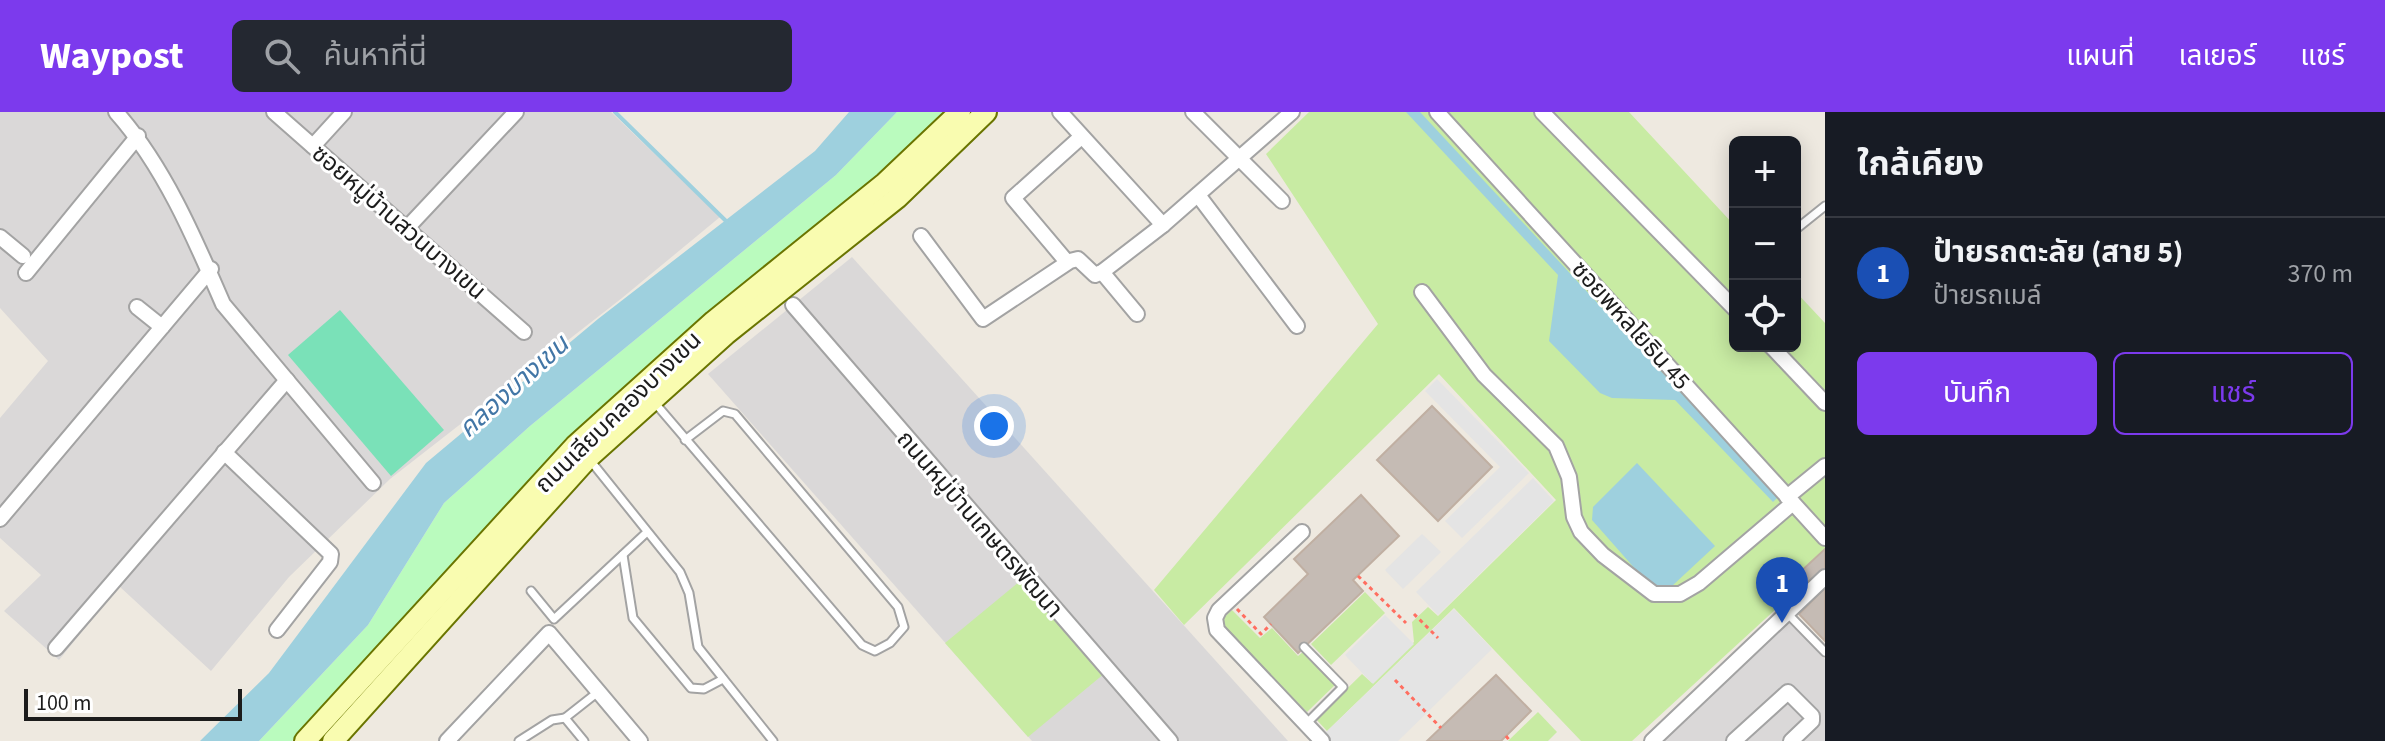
<!DOCTYPE html>
<html lang="th">
<meta charset="utf-8">
<style>
body{margin:0;font-family:"Source Sans 3","Noto Sans Thai",sans-serif;background:#242831;color:#f1f3f6}
.controls{position:absolute;right:24px;top:24px;display:grid;overflow:hidden;border-radius:12px;box-shadow:0 4px 20px #0003}
.controls button{width:72px;height:72px;display:grid;place-items:center;padding:0;border:0;border-bottom:2px solid #363941;background:#171b24;color:#f1f3f6;font:40px sans-serif}
.scale{position:absolute;left:24px;bottom:20px;width:218px;box-sizing:border-box;padding-left:8px;border:4px solid #1c1c1c;border-top:0;font-size:22px;line-height:28px;white-space:nowrap;color:#1c1c1c;-webkit-text-stroke:6px #fff;paint-order:stroke}
.you{position:absolute;left:994px;top:314px;width:28px;height:28px;margin:-20px;border:6px solid #fff;border-radius:50%;background:#1a73e8;box-shadow:0 0 0 12px #1a73e833}
.badge{display:grid;place-items:center;width:52px;height:52px;border-radius:50%;background:#7c3aed;color:#fff;font-size:26px;font-weight:700}
.pin{position:absolute;translate:-50% -66px;filter:drop-shadow(0 2px 4px #0008)}
.pin::after{content:'';position:absolute;top:42px;width:28px;height:24px;background:inherit;clip-path:polygon(0 0,100% 0,50% 100%)}
.list{margin:0;padding:0;list-style:none}
h2{display:flex;justify-content:space-between;align-items:center;height:104px;margin:0;padding:0 32px;font-size:34px}
h2 small{font-size:26px;font-weight:400;color:#9ea1a6}
.list li{display:grid;grid-template-columns:52px 1fr auto;gap:24px;align-items:center;box-sizing:border-box;height:112px;padding:0 32px;border-top:2px solid #363941}
.list b{display:block;font-size:30px;white-space:nowrap}
.list p{margin:0;font-size:26px;white-space:nowrap;color:#9ea1a6}
.list em{font-size:26px;font-style:normal;color:#9ea1a6}
.actions{display:flex;gap:16px;padding:24px 32px}
.actions a{flex:1;padding:18px 0;border:2px solid #7c3aed;border-radius:12px;text-align:center;font-size:28px;color:#7c3aed}
.actions .main{background:#7c3aed;color:#fff}
.icon{flex:none;width:44px;height:44px;fill:none;stroke:currentColor;stroke-width:2;stroke-linecap:round;stroke-linejoin:round}
.map{position:relative;flex:none;width:1825px;height:629px;overflow:hidden}
header{display:flex;align-items:center;gap:48px;box-sizing:border-box;height:112px;padding:0 40px;background:#7c3aed;color:#fff}
header strong{font-size:38px}
nav{display:flex;gap:44px;margin-inline-start:auto;font-size:28px}
.search{width:560px;height:72px;background:#242831;display:flex;align-items:center;gap:20px;box-sizing:border-box;padding:0 28px;border-radius:12px;color:#9ea1a6;font-size:30px}
main{display:flex}
aside{flex:1;background:#171b24}
.map>svg:first-child{display:block}
.residential{fill:#dad8d8}
.grass{fill:#c8eba3}
.park{fill:#bafbbe}
.pitch{fill:#7ae1b8}
.parking{fill:#e4e4e4}
.water{fill:#9ed0de}
.lines{fill:none;stroke-linecap:round;stroke-linejoin:round}
.stream{stroke:#9ed0de;stroke-width:4}
.building{fill:#c5bbb4;stroke:#c0afa2;stroke-width:2}
.lane-casing{stroke:#a3a3a3;stroke-width:11}
.street-casing{stroke:#a3a3a3;stroke-width:18}
.secondary-casing{stroke:#6a7500;stroke-width:24}
.path{stroke:#ff6e60;stroke-width:3;stroke-dasharray:4 4;stroke-linecap:butt}
.lane{stroke:#fff;stroke-width:7}
.street{stroke:#fff;stroke-width:14}
.secondary{stroke:#f9fcb0;stroke-width:20}
.labels{text-anchor:middle;stroke-width:6;stroke-linejoin:round;paint-order:stroke}
.street-label{font-size:24px;fill:#1c1c1c;stroke:#fff}
.water-label{font-size:26px;font-style:italic;fill:#4276a6;stroke:#fff}
</style>
<header>
<strong>Waypost</strong>
<div class="search"><svg class="icon" aria-label="search" viewBox="0 0 24 24"><circle cx="10" cy="10" r="6"/><path d="M15 15l6 6"/></svg>ค้นหาที่นี่</div>
<nav><a>แผนที่</a><a>เลเยอร์</a><a>แชร์</a></nav>
</header>
<main>
<div class="map">
<svg width="1825" height="629" viewBox="0 0 1825 629">
<rect width="100%" height="100%" fill="#eee9e0"/>
<g class="residential">
<path d="M0 0H611L720 105 622 186 390 367 289 465 211 559 119 474 59 548 4 499 41 463 0 426V306L48 249 0 196Z"/>
<path d="M852 145 1288 629H1032L708 262Z"/>
<path d="M1790 509 1825 547V629H1663Z"/>
</g>
<g class="grass">
<path d="M1309 0H1629L1735 114V234H1795V179L1825 211V452L1632 629H1581L1454 496 1327 619 1316 607 1362 562 1372 571 1414 530 1412 510 1428 495 1438 504 1556 388 1439 262 1184 513 1154 478 1378 212 1266 42Z"/>
<path d="M1025 465 1105 561 1028 625 945 531Z"/>
<path d="M1365 480 1385 501 1331 553 1311 532Z"/>
<path d="M1232 498 1260 526 1272 516 1298 544 1304 539 1336 572 1307 600 1219 510Z"/>
<path d="M1538 600 1557 620 1548 629H1508Z"/>
</g>
<path class="park" d="M897 0H947L883 64 570 327 292 629H259L368 513 444 391 530 314 836 63Z"/>
<path class="pitch" d="M340 198 444 318 391 364 288 243Z"/>
<g class="parking">
<path d="M1437 267 1529 361 1462 426 1445 409 1500 355 1425 279Z"/>
<path d="M1533 366 1554 389 1438 503 1416 480Z"/>
<path d="M1422 422 1441 440 1403 477 1385 458Z"/>
<path d="M1454 497 1492 537 1398 629H1329L1323 623Z"/>
<path d="M1385 503 1414 532 1373 572 1345 543Z"/>
</g>
<g class="water">
<path d="M849 0H897L836 63 530 314 444 391 368 513 259 629H200L269 561 426 351 598 207 815 39Z"/>
<path d="M1406 0H1420L1778 385 1773 390 1675 288 1612 286 1600 281 1549 229 1558 163Z"/>
<path d="M1637 351 1715 434 1672 474 1652 476 1592 408 1593 395Z"/>
</g>
<g class="lines">
<path class="stream" d="M615 0 727 110"/>
</g>
<g class="building">
<path d="M1432 294 1492 355 1438 409 1377 348Z"/>
<path d="M1361 383 1399 424 1353 468 1363 479 1298 541 1264 505 1308 462 1294 447Z"/>
<path d="M1825 437V459L1809 474 1798 462Z"/>
<path d="M1825 476V529L1799 502Z"/>
<path d="M1496 563 1531 599 1501 629H1427Z"/>
</g>
<g class="lines">
<g class="lane-casing">
<g id="lane">
<path d="M1795 118 1825 94"/>
<path d="M655 291 862 533 875 539 890 531 904 515 898 495 735 302 723 299 685 328"/>
<path d="M590 348 680 460 689 481 698 535 773 629"/>
<path d="M623 443 633 506 691 576 704 577 723 567"/>
<path d="M531 479 554 507 646 421"/>
<path d="M1787 501 1825 540"/>
<path d="M1304 535 1343 575 1306 612"/>
<path d="M519 629 552 608 565 606"/>
<path d="M584 629 565 606 598 580"/>
</g>
</g>
<g class="street-casing">
<g id="street">
<path d="M116 0C164 54 195 127 223 192L373 371"/>
<path d="M274 0 524 220"/>
<path d="M1060 0 1163 113"/>
<path d="M1193 0 1282 89"/>
<path d="M1437 0 1825 426"/>
<path d="M1542 0 1735 197"/>
<path d="M313 34 344 0"/>
<path d="M1198 83 1297 214"/>
<path d="M408 115 516 0"/>
<path d="M921 124 983 207 1070 149 1078 147 1095 163 1102 160 1163 113 1292 0"/>
<path d="M0 125 23 144"/>
<path d="M1067 150 1013 86 1081 25"/>
<path d="M1102 160 1137 202"/>
<path d="M26 161 138 24"/>
<path d="M1422 180 1484 263 1556 334 1569 365 1574 405 1581 420 1603 443 1654 482H1680L1699 471 1793 391"/>
<path d="M793 193 1170 629"/>
<path d="M137 195 162 215"/>
<path d="M1771 234 1825 291"/>
<path d="M224 340 331 442 330 450 277 518"/>
<path d="M1787 385 1825 354"/>
<path d="M0 407 211 157"/>
<path d="M1302 420 1219 498 1215 506 1217 518 1322 629"/>
<path d="M56 536 287 268"/>
<path d="M447 629 549 521 640 629"/>
<path d="M1652 629 1825 465"/>
<path d="M1734 629 1788 580 1812 604V609L1791 629"/>
</g>
</g>
<g class="secondary-casing">
<g id="secondary">
<path d="M305 629 575 334 714 209 885 71 960 0"/>
<path d="M333 629 588 346 726 222 897 86 986 0"/>
</g>
</g>
<g class="path">
<path d="M1358 464 1406 511"/>
<path d="M1237 497 1261 522 1271 512"/>
<path d="M1414 502 1438 526"/>
<path d="M1395 568 1441 616"/>
<path d="M1506 624 1510 629"/>
</g>
<use href="#lane" class="lane"/>
<use href="#street" class="street"/>
<use href="#secondary" class="secondary"/>
</g>
<g class="labels">
<g class="street-label">
<text transform="translate(399 110) rotate(41)" y="8">ซอยหมู่บ้านสวนบางเขน</text>
<text transform="translate(1631 213) rotate(48)" y="8">ซอยพหลโยธิน 45</text>
<text transform="translate(618 300) rotate(-44)" y="8">ถนนเลียบคลองบางเขน</text>
<text transform="translate(980 412) rotate(49)" y="8">ถนนหมู่บ้านเกษตรพัฒนา</text>
</g>
<g class="water-label">
<text transform="translate(513 274) rotate(-42)" y="9">คลองบางเขน</text>
</g>
</g>
</svg>
<div class="controls">
<button>+</button>
<button>−</button>
<button><svg class="icon" aria-label="locate" viewBox="0 0 24 24"><circle cx="12" cy="12" r="6"/><path d="M12 2v4M12 18v4M2 12h4M18 12h4"/></svg></button>
</div>
<div class="scale">100 m</div>
<div class="you"></div>
<div class="pin badge" style="left:1782px;top:511px;background:#1a4fb4">1</div>
</div>
<aside>
<h2>ใกล้เคียง<small></small></h2>
<ul class="list">
<li><span class="badge" style="background:#1a4fb4">1</span><div><b>ป้ายรถตะลัย (สาย 5)</b><p>ป้ายรถเมล์</p></div><em>370 m</em></li>
</ul>
<div class="actions"><a class="main">บันทึก</a><a>แชร์</a></div>
</aside>
</main>
